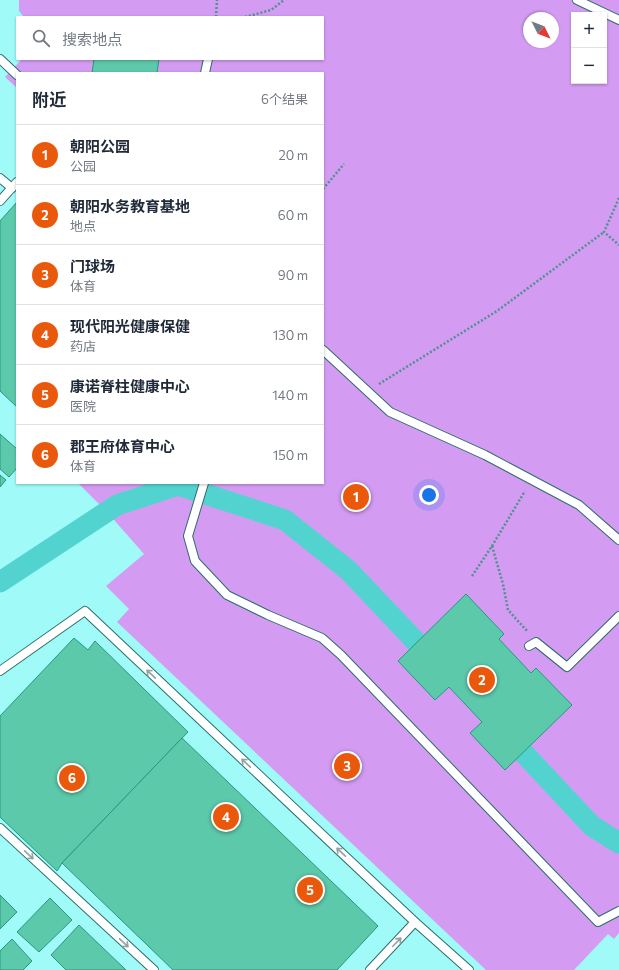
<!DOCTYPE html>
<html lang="zh">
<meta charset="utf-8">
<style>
body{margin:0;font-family:Commissioner,"Noto Sans SC",sans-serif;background:#f6f6f7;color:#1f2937}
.controls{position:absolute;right:12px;top:12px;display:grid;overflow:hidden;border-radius:0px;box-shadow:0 1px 3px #0004}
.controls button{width:36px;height:36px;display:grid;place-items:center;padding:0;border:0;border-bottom:1px solid #e0e1e3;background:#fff;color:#1f2937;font:20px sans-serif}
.compass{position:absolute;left:523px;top:12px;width:36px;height:36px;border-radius:50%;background:#fff;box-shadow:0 1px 3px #0004;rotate:132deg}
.you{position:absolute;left:429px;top:495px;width:14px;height:14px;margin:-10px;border:3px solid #fff;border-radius:50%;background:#1a73e8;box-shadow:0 0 0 6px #1a73e833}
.badge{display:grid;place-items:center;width:26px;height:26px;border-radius:50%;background:#ea580c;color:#fff;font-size:13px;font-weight:700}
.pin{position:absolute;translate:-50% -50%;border:2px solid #fff;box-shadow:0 1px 4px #0006}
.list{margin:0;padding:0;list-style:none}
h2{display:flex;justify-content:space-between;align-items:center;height:52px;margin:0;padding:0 16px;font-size:17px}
h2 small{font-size:13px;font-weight:400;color:#747a83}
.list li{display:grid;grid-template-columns:26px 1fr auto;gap:12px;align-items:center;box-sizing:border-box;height:60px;padding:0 16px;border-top:1px solid #e0e1e3}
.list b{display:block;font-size:15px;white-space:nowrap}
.list p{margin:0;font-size:13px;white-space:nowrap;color:#747a83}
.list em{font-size:13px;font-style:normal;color:#747a83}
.icon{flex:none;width:22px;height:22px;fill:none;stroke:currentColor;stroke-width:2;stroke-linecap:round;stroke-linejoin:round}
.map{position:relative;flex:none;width:619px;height:970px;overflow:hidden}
.search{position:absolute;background:#fff;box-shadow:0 1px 3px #0004;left:16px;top:16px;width:308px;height:44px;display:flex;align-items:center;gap:10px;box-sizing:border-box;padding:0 14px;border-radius:0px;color:#747a83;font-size:15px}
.panel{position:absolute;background:#fff;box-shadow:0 1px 3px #0004;left:16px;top:72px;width:308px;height:412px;border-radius:0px}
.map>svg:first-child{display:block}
.green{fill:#d39cf2;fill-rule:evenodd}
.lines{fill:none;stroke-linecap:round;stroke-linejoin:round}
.canal{stroke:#53d3d0;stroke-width:21}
.building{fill:#5dc9ab;stroke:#229a7e}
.service-casing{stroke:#2c6d6b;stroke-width:10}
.path{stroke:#51908e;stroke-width:2.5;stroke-dasharray:2 2;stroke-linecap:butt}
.service{stroke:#fff;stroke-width:8}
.oneway{stroke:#91a3a3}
</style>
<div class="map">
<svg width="619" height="970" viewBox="0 0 619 970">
<rect width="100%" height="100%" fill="#a0fbf8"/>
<path class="green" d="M19 0H619V933L614 939 608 934 574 970H486L117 622 129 609 106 586 144 554 107 512 78 483H323V73H17V88L5 77 22 59H323V17H24L19 11ZM574 15H604V81H574ZM529 18H553V42H529Z"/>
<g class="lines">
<g class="canal">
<path d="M0 582 117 505 178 485 285 520 348 570 437 664"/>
<path d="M504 732 592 826 619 843"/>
</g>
</g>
<g class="building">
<path d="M94 59H159L157 73H92Z"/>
<path d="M17 202V407L0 391V221Z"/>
<path d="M0 434 17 449V468L9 477 0 469Z"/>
<path d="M0 475 6 480 0 487Z"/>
<path d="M466 594 504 634 499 639 531 673 536 668 572 705 505 770 470 733 482 722 449 687 435 700 398 661Z"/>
<path d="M74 638 88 650 95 641 188 732 62 863 57 871 0 817V716Z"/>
<path d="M182 738 378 926 337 970H173L62 863Z"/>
<path d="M0 895 17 912 0 929Z"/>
<path d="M50 898 72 920 39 952 17 932Z"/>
<path d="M79 925 126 970H66L51 955Z"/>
<path d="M12 939 32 961 23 970H0V951Z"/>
</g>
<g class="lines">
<g class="service-casing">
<g id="service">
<path d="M577 0 619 20"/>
<path d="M0 59 17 75"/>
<path d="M205 73 208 59"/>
<path d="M0 178 12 188"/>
<path d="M0 201 17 182"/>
<path d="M323 350 390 412 485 455 579 505 619 540"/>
<path d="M204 483 188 536 195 561 227 595 268 615 322 638 341 655 598 922 619 911"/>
<path d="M529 646 536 642 567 667 619 616"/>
<path d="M0 671 85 611 415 922 370 970"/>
<path d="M0 828 154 970"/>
<path d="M415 922 469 970"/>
</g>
</g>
<g class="path">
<path d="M216 17 217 0"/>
<path d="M245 17 271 10 284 0"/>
<path d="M323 189 344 164"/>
<path d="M619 198 604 232 619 245"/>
<path d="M379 384 497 311 604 232"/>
<path d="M492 546 503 584 508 610 528 632"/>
<path d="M472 576 492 546 525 491"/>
</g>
<use href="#service" class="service"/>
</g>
<defs><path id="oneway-shaft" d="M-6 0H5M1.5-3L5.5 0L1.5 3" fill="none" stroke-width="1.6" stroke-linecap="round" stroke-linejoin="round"/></defs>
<g class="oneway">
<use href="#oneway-shaft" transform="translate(151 674) rotate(-137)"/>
<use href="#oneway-shaft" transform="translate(246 763) rotate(-137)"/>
<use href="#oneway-shaft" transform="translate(341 852) rotate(-137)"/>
<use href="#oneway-shaft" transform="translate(29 855) rotate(43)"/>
<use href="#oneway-shaft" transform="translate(397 942) rotate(-46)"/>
<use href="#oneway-shaft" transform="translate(124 943) rotate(43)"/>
</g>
</svg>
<div class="controls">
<button>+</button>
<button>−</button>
</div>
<svg class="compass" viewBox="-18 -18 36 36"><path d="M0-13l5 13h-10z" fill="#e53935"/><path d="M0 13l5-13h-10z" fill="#747a83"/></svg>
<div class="you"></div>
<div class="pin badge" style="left:356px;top:497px">1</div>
<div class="pin badge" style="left:482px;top:680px">2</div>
<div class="pin badge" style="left:347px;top:766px">3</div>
<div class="pin badge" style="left:226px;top:817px">4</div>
<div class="pin badge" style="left:310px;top:890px">5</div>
<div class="pin badge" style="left:72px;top:778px">6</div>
<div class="search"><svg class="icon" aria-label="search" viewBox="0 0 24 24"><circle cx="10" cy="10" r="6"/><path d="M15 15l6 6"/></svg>搜索地点</div>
<section class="panel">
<h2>附近<small>6个结果</small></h2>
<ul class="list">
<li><span class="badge">1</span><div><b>朝阳公园</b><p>公园</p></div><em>20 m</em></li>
<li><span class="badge">2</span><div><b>朝阳水务教育基地</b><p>地点</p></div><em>60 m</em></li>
<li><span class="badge">3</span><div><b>门球场</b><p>体育</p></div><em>90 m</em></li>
<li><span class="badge">4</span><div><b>现代阳光健康保健</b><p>药店</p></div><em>130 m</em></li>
<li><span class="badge">5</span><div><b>康诺脊柱健康中心</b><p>医院</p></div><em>140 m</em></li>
<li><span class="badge">6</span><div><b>郡王府体育中心</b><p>体育</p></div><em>150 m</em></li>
</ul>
</section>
</div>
